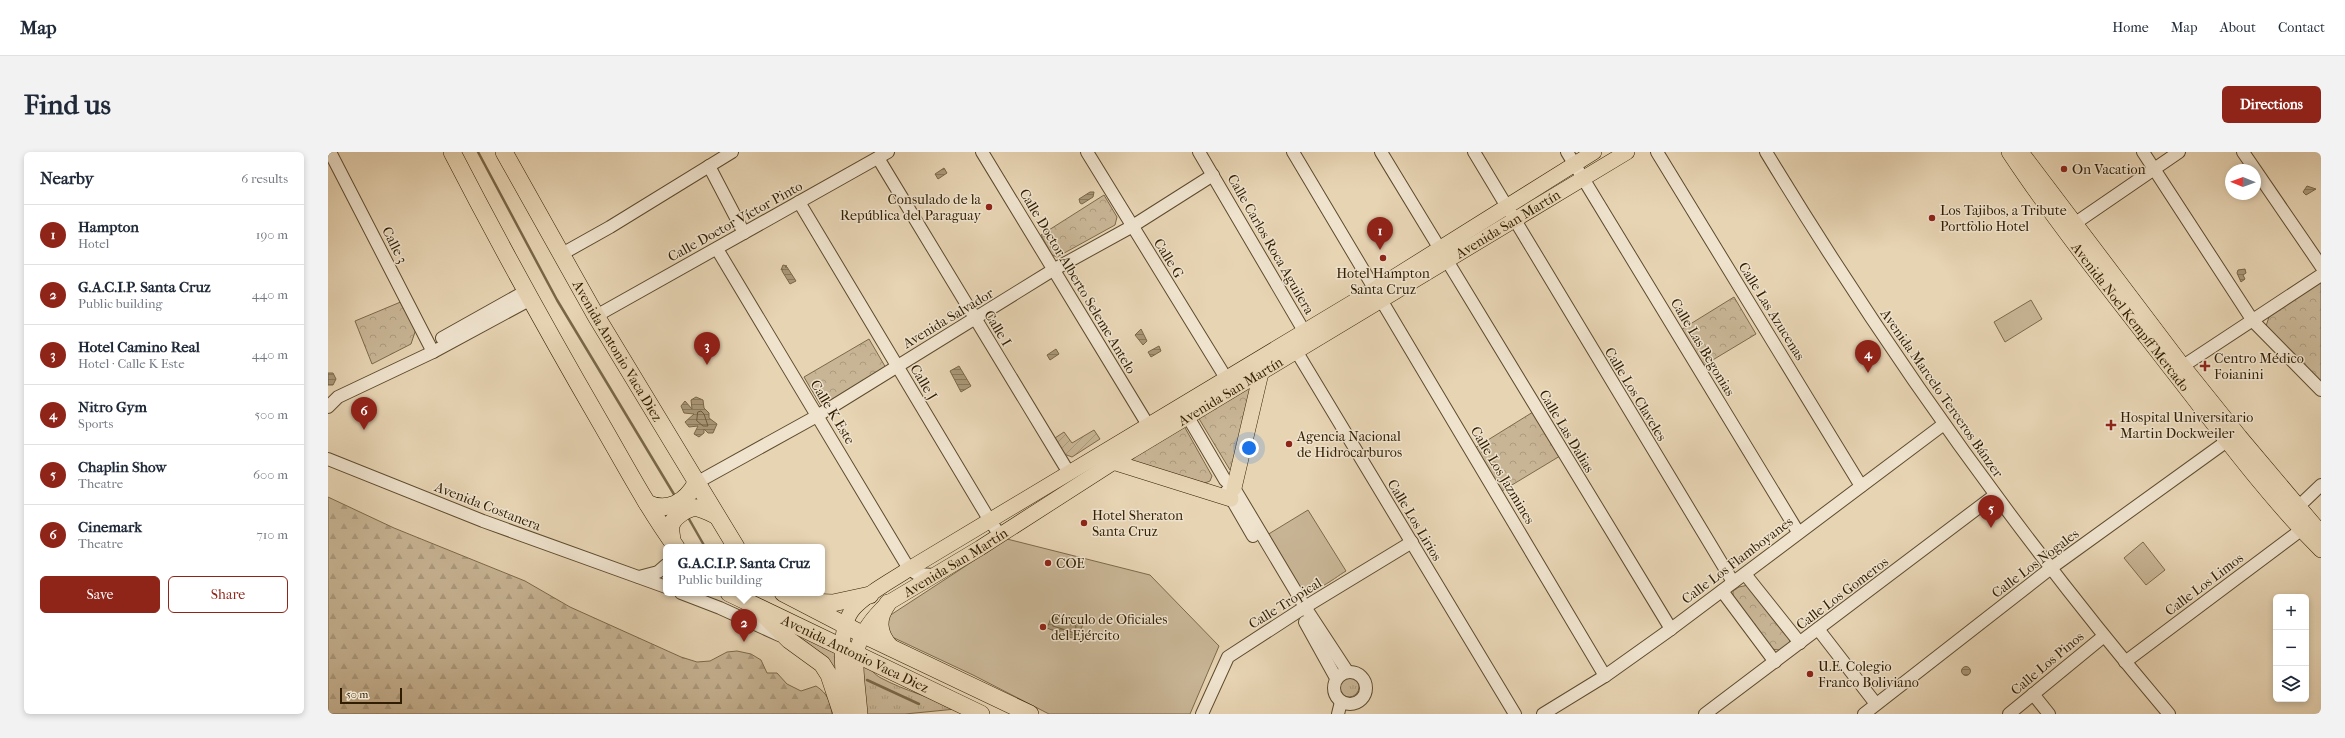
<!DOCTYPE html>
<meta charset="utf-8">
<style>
body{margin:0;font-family:"IM FELL French Canon",serif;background:#f2f2f3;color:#1f2937}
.controls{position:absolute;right:12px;bottom:12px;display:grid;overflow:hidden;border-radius:6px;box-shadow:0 2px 6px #0003}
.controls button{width:36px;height:36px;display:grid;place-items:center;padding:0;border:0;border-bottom:1px solid #e0e1e3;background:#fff;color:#1f2937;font:20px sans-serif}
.compass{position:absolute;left:1897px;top:12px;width:36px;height:36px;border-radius:50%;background:#fff;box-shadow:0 2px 6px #0003;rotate:271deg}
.scale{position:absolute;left:12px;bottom:10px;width:62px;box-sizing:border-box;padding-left:4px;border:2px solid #301d00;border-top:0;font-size:11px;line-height:14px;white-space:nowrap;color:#301d00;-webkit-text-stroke:3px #efe3ce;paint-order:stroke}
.you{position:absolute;left:921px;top:296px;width:14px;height:14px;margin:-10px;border:3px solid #fff;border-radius:50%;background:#1a73e8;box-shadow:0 0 0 6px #1a73e833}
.badge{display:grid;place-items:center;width:26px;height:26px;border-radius:50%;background:#8f2418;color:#fff;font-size:13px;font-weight:700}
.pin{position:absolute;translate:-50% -33px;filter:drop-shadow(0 1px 2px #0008)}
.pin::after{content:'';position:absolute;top:21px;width:14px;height:12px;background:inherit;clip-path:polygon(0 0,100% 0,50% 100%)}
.popup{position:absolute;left:335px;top:392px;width:162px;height:52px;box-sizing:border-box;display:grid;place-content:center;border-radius:6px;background:#fff;filter:drop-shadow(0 1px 3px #0005);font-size:13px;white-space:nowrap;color:#747a83}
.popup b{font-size:15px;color:#1f2937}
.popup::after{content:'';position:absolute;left:50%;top:100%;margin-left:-8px;border:8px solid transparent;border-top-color:#fff}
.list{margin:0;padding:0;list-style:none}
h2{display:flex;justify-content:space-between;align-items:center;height:52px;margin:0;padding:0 16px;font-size:17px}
h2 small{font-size:13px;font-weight:400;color:#747a83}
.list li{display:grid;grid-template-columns:26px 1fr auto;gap:12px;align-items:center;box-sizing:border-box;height:60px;padding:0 16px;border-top:1px solid #e0e1e3}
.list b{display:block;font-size:15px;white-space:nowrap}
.list p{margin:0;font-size:13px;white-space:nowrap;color:#747a83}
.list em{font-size:13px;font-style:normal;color:#747a83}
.actions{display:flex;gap:8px;padding:12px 16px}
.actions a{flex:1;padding:9px 0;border:1px solid #8f2418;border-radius:6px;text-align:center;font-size:14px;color:#8f2418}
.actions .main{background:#8f2418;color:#fff}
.icon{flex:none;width:22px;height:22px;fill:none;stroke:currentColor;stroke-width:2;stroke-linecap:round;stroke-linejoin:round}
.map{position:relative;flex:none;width:1993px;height:562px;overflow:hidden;border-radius:6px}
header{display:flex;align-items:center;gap:24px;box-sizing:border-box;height:56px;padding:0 20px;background:#fff;border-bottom:1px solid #e0e1e3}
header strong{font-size:19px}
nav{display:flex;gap:22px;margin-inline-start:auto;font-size:14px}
.intro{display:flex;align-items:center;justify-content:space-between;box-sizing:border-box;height:96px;padding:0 24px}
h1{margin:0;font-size:28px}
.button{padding:10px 18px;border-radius:6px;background:#8f2418;color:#fff;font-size:14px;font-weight:700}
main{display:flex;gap:24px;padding:0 24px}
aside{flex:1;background:#fff;border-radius:6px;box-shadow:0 2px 6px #0003}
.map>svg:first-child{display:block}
.grass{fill:url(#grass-tufts);stroke:#7c694a}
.forest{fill:url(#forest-firs);stroke:#7c694a}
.park{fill:url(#park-crowns);stroke:#7c694a}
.garden{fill:url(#garden-furrows);stroke:#7c694a}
.pitch{fill:#c8b595;stroke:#7c694a}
.water{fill:url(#water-rules);stroke:#796647}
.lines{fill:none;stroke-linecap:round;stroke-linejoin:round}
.shore{stroke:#6c5a3b;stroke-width:1}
.stream{stroke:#796647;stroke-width:2.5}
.minor-casing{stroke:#5e4b2d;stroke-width:14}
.major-casing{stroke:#301d00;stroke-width:16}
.highway-casing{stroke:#301d00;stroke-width:18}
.minor{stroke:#efe3ce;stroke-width:12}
.major{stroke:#e7d4b3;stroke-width:15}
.highway{stroke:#e7d4b3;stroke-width:17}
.poi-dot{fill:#8f2418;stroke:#efe3ce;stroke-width:1.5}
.labels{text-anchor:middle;stroke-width:3;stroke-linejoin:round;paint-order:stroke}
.poi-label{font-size:14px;fill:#301d00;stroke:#efe3ce;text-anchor:start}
.street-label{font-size:14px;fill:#301d00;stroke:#efe3ce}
</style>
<header>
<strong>Map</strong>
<nav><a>Home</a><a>Map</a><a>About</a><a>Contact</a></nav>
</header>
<div class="intro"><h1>Find us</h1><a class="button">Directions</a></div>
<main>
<aside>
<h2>Nearby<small>6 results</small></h2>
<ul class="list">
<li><span class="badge">1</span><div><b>Hampton</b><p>Hotel</p></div><em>190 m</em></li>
<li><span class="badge">2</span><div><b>G.A.C.I.P. Santa Cruz</b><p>Public building</p></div><em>440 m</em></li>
<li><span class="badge">3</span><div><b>Hotel Camino Real</b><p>Hotel · Calle K Este</p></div><em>440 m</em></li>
<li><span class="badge">4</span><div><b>Nitro Gym</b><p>Sports</p></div><em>500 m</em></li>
<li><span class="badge">5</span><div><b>Chaplin Show</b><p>Theatre</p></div><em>600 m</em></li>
<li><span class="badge">6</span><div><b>Cinemark</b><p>Theatre</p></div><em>710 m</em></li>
</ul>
<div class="actions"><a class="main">Save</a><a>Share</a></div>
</aside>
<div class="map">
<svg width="1993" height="562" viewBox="0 0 1993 562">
<defs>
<pattern id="grass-tufts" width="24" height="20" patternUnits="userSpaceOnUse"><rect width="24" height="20" fill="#c8b595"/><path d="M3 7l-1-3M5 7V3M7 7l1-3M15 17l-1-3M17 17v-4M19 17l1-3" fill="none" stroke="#ac9b7f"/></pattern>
<pattern id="forest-firs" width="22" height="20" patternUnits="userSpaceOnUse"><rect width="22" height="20" fill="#c8b595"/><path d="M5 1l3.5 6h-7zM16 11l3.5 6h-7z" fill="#ac9b7f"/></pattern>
<pattern id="park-crowns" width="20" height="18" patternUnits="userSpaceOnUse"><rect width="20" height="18" fill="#c8b595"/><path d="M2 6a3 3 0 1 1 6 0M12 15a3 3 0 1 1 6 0" fill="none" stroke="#ac9b7f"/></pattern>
<pattern id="garden-furrows" width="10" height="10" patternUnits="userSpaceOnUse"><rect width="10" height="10" fill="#c8b595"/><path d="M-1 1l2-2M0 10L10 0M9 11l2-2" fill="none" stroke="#ac9b7f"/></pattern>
<pattern id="water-rules" width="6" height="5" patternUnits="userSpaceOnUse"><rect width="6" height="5" fill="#a99676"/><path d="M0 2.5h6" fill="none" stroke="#8a7a5e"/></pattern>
</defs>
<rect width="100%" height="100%" fill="#e7d4b3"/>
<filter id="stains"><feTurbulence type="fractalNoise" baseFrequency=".005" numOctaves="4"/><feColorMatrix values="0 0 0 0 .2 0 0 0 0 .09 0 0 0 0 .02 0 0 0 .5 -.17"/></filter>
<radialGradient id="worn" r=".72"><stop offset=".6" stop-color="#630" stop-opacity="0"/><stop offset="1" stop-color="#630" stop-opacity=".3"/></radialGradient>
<g class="grass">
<path d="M456 474 510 500 513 550Z"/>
<path d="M534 513C543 515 545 522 553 526 577 539 603 545 628 557L577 562H535Z"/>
<circle cx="1021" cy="535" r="10"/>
</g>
<path class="forest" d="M0 345 66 376 197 429 242 455 353 505 369 510 382 509 399 500 409 499 423 502 433 508 439 521H449L459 532 473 539 488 534C500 542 502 549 504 562H0Z"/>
<g class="park">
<path d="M776 43 789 65 787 73 729 105 724 103 713 83Z"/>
<path d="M1993 129V230L1938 174 1941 165Z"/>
<path d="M1406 145 1428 182 1373 215 1351 179Z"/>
<path d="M75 149 88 177 83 192 44 212 27 169Z"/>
<path d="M541 187 558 216 493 254 476 225Z"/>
<path d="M925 231 907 318H902L870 265Z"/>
<path d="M1205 260 1232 304 1174 339 1147 296Z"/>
<path d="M856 274 884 324 882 329 877 331 796 309Z"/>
<path d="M1420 433 1460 483 1463 494 1452 498 1442 497 1405 446V439L1411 435Z"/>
</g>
<path class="garden" d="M766 278 772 287 744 305 736 302 727 286 736 280 744 291Z"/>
<g class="pitch">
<path d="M1703 148 1714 167 1677 190 1666 170Z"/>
<path d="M980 358 1018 419C1003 428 988 443 971 436L939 383Z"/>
<path d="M679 387 822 423 891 494 862 562H721L645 523 562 484 558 479 561 464Z"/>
<path d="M1815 390 1837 418 1818 433 1796 406Z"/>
</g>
<g class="water">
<path d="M616 16 619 21 610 27 607 22Z"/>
<path d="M1979 34 1988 37 1978 43 1975 40Z"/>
<path d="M762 40H766L765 45 754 52 752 51 751 47Z"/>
<path d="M455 113 459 114 457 115H459L468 129 462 132 454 119 455 117 453 118Z"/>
<path d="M1917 117 1918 121 1915 123 1917 127 1913 130 1909 121 1910 118Z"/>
<path d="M813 177 819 189 815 193 807 183Z"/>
<path d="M831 194 833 199 823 205 820 200Z"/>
<path d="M728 197 731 202 722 208 719 203Z"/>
<path d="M631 214 643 234 633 240 622 219Z"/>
<path d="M0 221H5L8 227 5 233H0Z"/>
<path d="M368 245 375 248 376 256 381 261V266L389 272 385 281H380L376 277V281L371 285 366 282 370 274 361 275 357 270 366 262 356 261 353 254 357 249 364 257 363 248Z"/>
<path d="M725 461 755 472 749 488 719 476Z"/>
<circle cx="1638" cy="519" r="4.5"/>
</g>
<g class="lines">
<g class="shore">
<path d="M370 260 373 259 376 262 380 274H375L369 269Z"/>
<path d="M728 466 748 474 747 481 725 474Z"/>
</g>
<g class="stream">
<path d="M150 0 229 148 347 344"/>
<path d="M361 367 377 395"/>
<path d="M539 528 591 552"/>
</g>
<g class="minor-casing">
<g id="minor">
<path d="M2 0 105 200"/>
<path d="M654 0 820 273"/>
<path d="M759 0 898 226"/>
<path d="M871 0 976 179"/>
<path d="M965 0 1277 524"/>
<path d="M1053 0 1343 477"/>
<path d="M1146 0 1405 430"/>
<path d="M1239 0 1470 380"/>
<path d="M1329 0 1533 334"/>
<path d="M1438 0C1558 198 1692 386 1841 562"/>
<path d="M1815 0 1925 169 1993 238"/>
<path d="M1915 0 1993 114"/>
<path d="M550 6 741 321"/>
<path d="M381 14 416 81"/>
<path d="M471 50 662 369 672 383"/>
<path d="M1746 72 1851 0"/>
<path d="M389 97 581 417 589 422 606 423"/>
<path d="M232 103 282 75 404 0"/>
<path d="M268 164 560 0"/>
<path d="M114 186 198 139"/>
<path d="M964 192 1187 562"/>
<path d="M1855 214 1993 123"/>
<path d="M0 255 10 245 105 200 203 147"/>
<path d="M860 265 897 328 906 336 977 455 1019 519"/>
<path d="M0 307 155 369 338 435"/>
<path d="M368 331 489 264 725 118 803 75 885 23"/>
<path d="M899 339 925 384"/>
<path d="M1970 355 1993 333"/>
<path d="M1417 422 1472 491"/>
<path d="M311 425 330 420 338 413"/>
<path d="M1394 439 1447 510"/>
<path d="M353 441 392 456 451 483"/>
<path d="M977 470 1008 526"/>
<path d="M1490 477 1548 552"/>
<path d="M1797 510 1973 378"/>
<circle cx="1022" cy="536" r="16"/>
<path d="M1705 542 1721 562"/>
<path d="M874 562 900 505 977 455 1084 390"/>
<path d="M1010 562 1013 550"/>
<path d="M1215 562 1277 524 1343 477 1616 272"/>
<path d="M1377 562 1667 343"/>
<path d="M1536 562 1723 416 1899 289"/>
<path d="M1681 562 1776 484"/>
</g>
</g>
<g class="major-casing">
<g id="major">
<path id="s1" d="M1681 0C1732 77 1790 148 1846 221 1893 281 1939 344 1993 398"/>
<path d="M1693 0 1855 214 1912 285 1993 381"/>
<path d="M785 310 903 347"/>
<path d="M906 336 933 221"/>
<path d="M519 562C517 535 506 478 526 456 541 440 563 429 581 417L1047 137 1266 0"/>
<path id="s2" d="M532 562C528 510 518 490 560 451L652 396 803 299 1299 0"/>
</g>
</g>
<g class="highway-casing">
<g id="highway">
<path d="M124 0C171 91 220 180 271 268 296 311 319 355 348 395"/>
<path id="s3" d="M176 0 268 164 408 395"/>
<path d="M319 351C339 361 358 350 368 331"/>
<path d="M344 389C344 385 342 378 343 374 345 365 361 354 370 356 376 357 382 361 387 363"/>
<path id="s4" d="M401 441 653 562"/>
<path d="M455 441 534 482 702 562"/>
<path d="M479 450 505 451 542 443"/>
<path d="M560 451C549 466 549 480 562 495"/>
<path d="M435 462 461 488 494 512 501 523 514 562"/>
</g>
</g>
<use href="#minor" class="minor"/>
<use href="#major" class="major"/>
<use href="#highway" class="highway"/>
</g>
<g class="poi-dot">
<circle cx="1736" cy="17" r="4"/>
<circle cx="661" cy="55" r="4"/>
<circle cx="1604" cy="66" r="4"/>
<circle cx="1055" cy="106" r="4"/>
<path d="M1875 208h4v4h4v4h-4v4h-4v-4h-4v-4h4z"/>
<path d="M1781 267h4v4h4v4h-4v4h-4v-4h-4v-4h4z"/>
<circle cx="961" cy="292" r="4"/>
<circle cx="756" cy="371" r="4"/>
<circle cx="720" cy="411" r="4"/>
<circle cx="715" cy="475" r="4"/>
<circle cx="1482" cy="522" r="4"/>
</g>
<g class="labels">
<g class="poi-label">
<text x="1744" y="22">On Vacation</text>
<text x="653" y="52" text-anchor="end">Consulado de la<tspan x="653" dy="16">República del Paraguay</tspan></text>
<text x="1612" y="63">Los Tajibos, a Tribute<tspan x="1612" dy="16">Portfolio Hotel</tspan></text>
<text x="1055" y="126" text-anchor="middle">Hotel Hampton<tspan x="1055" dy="16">Santa Cruz</tspan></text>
<text x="1886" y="211">Centro Médico<tspan x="1886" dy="16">Foianini</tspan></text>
<text x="1792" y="270">Hospital Universitario<tspan x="1792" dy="16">Martin Dockweiler</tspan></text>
<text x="969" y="289">Agencia Nacional<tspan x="969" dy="16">de Hidrocarburos</tspan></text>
<text x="764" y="368">Hotel Sheraton<tspan x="764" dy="16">Santa Cruz</tspan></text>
<text x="728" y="416">COE</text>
<text x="723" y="472">Círculo de Oficiales<tspan x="723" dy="16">del Ejército</tspan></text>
<text x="1490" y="519">U.E. Colegio<tspan x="1490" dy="16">Franco Boliviano</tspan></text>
</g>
<g class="street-label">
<text transform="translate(407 69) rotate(-29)" y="5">Calle Doctor Víctor Pinto</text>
<text dy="5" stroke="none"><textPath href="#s2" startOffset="848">Avenida San Martín</textPath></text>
<text transform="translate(943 92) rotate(60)" y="5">Calle Carlos Roca Aguilera</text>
<text transform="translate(67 93) rotate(63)" y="5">Calle 3</text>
<text transform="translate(841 106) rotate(58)" y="5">Calle G</text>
<text transform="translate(750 129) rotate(59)" y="5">Calle Doctor Alberto Seleme Antelo</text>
<text transform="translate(1444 159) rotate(58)" y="5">Calle Las Azucenas</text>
<text dy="5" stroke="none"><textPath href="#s1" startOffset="205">Avenida Noel Kempff Mercado</textPath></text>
<text transform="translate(620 166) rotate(-31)" y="5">Avenida Salvador</text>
<text transform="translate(670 176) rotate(59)" y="5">Calle I</text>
<text transform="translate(1375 195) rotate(59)" y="5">Calle Las Begonias</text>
<text dy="5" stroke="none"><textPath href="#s3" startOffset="229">Avenida Antonio Vaca Diez</textPath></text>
<text transform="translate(596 230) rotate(59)" y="5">Calle J</text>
<text dy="5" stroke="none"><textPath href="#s2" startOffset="524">Avenida San Martín</textPath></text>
<text transform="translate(1614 241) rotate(55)" y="5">Avenida Marcelo Terceros Bánzer</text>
<text transform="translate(1308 242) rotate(59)" y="5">Calle Los Claveles</text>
<text transform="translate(505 260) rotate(59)" y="5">Calle K Este</text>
<text transform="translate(1239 279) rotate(59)" y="5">Calle Las Dalias</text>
<text transform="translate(1175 323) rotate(59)" y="5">Calle Los Jazmines</text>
<text transform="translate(160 354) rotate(21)" y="5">Avenida Costanera</text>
<text transform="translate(1087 368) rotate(59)" y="5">Calle Los Lirios</text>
<text transform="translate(1409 408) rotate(-37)" y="5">Calle Los Flamboyanes</text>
<text dy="5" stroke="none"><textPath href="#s2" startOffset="200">Avenida San Martín</textPath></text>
<text transform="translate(1707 411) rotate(-37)" y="5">Calle Los Nogales</text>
<text transform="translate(1876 432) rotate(-37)" y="5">Calle Los Limos</text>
<text transform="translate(1514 441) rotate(-37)" y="5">Calle Los Gomeros</text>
<text transform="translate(957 451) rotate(-32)" y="5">Calle Tropical</text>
<text dy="5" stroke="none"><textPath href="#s4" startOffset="140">Avenida Antonio Vaca Diez</textPath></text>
<text transform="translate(1719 511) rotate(-40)" y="5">Calle Los Pinos</text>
</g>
</g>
<rect width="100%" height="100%" filter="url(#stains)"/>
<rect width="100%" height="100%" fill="url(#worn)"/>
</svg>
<div class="controls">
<button>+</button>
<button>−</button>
<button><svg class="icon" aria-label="layers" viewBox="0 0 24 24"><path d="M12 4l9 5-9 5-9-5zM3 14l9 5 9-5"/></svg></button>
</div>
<svg class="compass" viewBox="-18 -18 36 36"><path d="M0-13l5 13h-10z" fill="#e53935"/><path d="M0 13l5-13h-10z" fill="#747a83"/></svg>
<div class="scale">50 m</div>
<div class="you"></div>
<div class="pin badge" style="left:1052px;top:98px">1</div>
<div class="pin badge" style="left:416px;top:490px">2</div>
<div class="popup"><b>G.A.C.I.P. Santa Cruz</b>Public building</div>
<div class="pin badge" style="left:379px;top:213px">3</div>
<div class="pin badge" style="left:1540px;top:221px">4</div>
<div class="pin badge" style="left:1663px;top:376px">5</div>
<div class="pin badge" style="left:36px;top:278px">6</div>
</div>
</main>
